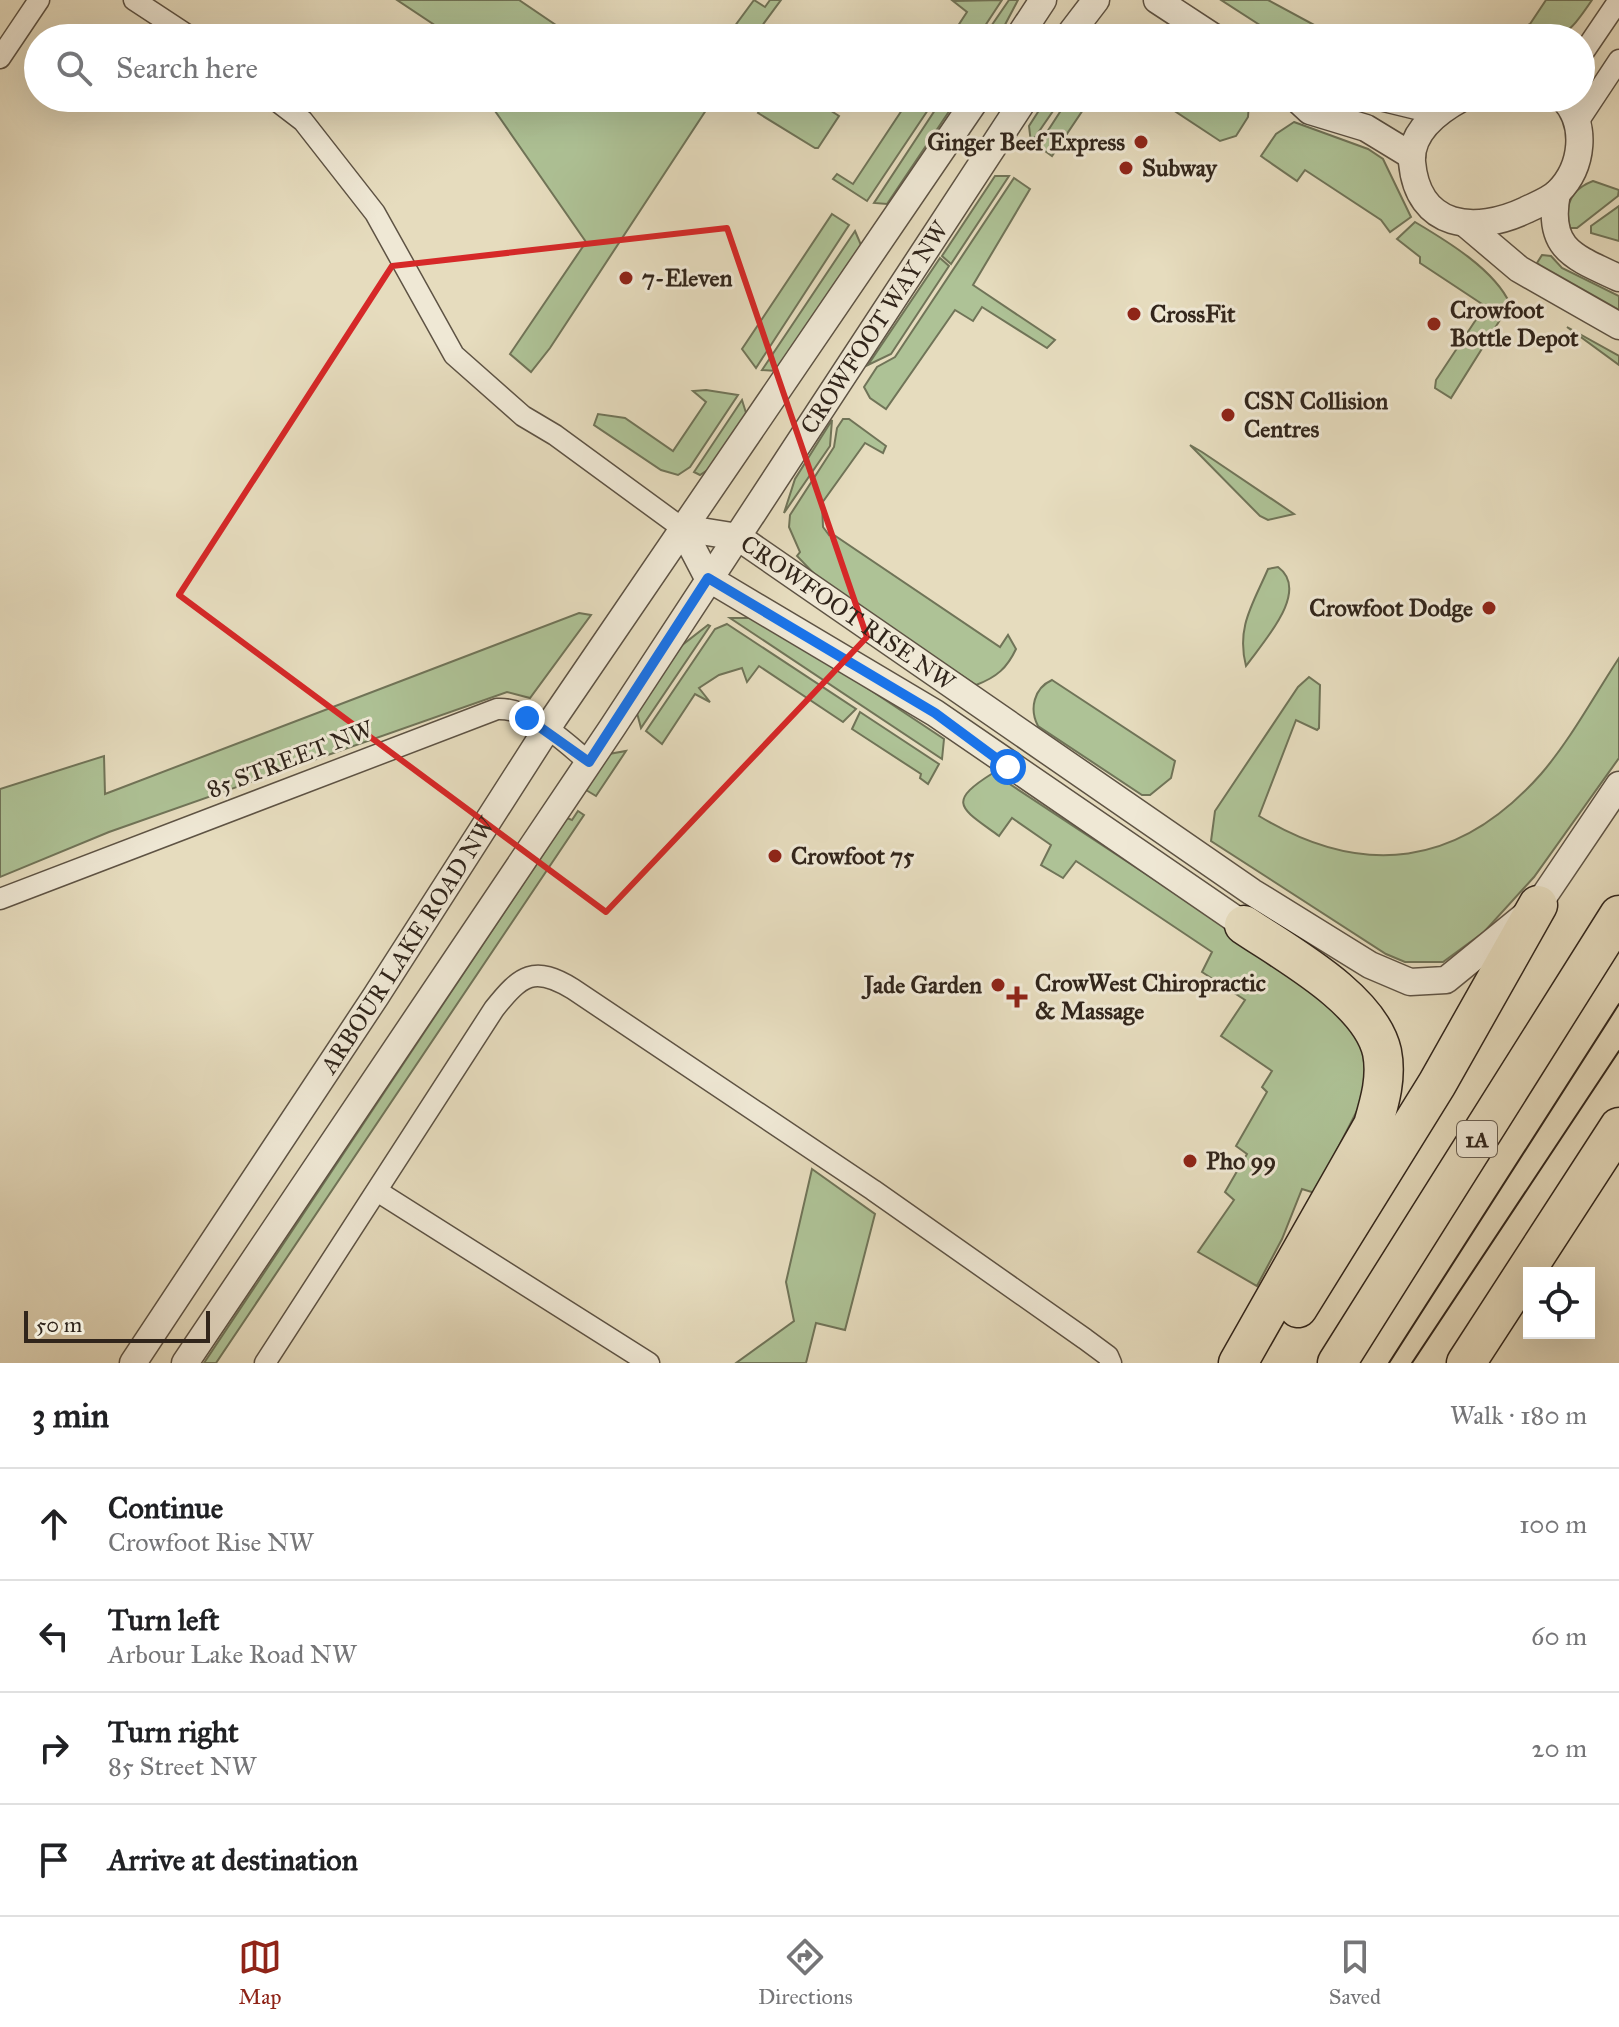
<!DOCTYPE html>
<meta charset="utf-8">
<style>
body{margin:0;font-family:"IM FELL Great Primer",serif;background:#f2f2f2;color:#202124}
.controls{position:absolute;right:24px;bottom:24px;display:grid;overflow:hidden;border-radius:0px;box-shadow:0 8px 32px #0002}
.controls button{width:72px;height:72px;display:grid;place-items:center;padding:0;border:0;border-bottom:2px solid #e0e0e0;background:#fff;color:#202124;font:40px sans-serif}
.scale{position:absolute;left:24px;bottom:20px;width:186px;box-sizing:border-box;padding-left:8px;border:4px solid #31251b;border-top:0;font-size:22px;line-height:28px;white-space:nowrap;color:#31251b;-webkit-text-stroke:6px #efe8d5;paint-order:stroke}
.stop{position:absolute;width:24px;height:24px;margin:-18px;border:6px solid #1a73e8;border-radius:50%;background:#fff}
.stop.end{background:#1a73e8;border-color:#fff;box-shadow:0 2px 8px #0008}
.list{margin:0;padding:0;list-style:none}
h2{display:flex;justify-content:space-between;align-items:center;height:104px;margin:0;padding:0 32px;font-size:34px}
h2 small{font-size:26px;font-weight:400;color:#757577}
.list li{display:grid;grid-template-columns:52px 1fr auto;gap:24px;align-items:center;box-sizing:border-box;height:112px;padding:0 32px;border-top:2px solid #e0e0e0}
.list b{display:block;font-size:30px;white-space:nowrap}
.list p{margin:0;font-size:26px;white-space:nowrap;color:#757577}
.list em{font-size:26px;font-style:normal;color:#757577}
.icon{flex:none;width:44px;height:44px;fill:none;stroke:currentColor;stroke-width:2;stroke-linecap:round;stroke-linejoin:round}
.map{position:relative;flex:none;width:1619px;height:1363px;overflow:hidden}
.search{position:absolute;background:#fff;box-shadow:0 8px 32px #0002;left:24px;right:24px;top:24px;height:88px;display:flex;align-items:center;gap:20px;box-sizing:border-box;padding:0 28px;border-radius:44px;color:#757577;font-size:30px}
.sheet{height:552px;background:#fff}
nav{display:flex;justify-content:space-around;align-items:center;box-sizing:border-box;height:112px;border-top:2px solid #e0e0e0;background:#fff;font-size:22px;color:#757577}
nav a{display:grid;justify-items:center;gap:4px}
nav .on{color:#8f2418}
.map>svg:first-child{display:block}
.green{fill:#aec296;stroke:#707458;stroke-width:2}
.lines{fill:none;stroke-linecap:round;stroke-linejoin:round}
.minor-casing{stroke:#5e5344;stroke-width:23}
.tertiary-casing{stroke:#5e5344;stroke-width:29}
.motorway-casing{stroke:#31251b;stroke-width:41}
.minor{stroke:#efe8d5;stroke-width:20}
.tertiary{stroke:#efe8d5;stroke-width:26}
.motorway{stroke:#e6dcbe;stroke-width:38}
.tram{stroke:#31251b;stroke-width:2}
.route{stroke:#1a73e8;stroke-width:10}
.marked{fill:none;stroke:#d62828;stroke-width:6;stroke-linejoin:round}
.poi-dot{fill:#8f2418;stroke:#efe8d5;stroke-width:3}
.labels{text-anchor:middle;stroke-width:6;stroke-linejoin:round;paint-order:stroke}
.shield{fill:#efe8d5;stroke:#6a6053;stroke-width:2}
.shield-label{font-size:22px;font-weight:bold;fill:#31251b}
.poi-label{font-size:24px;font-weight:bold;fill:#31251b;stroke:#efe8d5;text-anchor:start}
.street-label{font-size:24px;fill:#31251b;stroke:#efe8d5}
</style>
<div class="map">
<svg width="1619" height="1363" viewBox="0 0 1619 1363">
<rect width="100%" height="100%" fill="#e6dcbe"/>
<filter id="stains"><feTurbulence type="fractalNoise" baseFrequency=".0025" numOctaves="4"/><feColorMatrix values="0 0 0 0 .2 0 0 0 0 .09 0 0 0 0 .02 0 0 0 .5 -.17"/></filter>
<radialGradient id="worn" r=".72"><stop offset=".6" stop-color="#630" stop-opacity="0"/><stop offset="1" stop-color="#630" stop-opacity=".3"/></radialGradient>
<g class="green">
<path d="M397 0H519L575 38H445L436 26Z"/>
<path d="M754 0 765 7 770 0H781L753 38H726Z"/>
<path d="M1002 0 977 38H950L967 12 953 1Z"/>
<path d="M1009 0H1018L998 38H983Z"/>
<path d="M1221 0H1268L1329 33 1354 38H1280Z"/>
<path d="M1546 0H1592C1563 43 1561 38 1512 38L1514 32 1530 24Z"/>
<path d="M486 98H714L550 348 531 372 510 354 586 242Z"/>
<path d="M767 98H811L839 116 818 148H815L758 113Z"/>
<path d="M910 98H936L867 201 833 179 837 174 853 184Z"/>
<path d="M943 98H958L887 204 874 203Z"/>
<path d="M1047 98H1062L1031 143 1029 126Z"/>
<path d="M1069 98H1091L1052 156 1038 146Z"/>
<path d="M1171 98H1239L1249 103 1248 117 1236 136 1220 141 1158 100Z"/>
<path d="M1294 122 1368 149 1383 159 1411 217 1390 232 1381 220 1305 170 1297 181 1265 159 1261 156 1276 134Z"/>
<path d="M995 176H1009L951 264 942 256Z"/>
<path d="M1014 178 1030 189 973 285 1055 340 1047 348 982 307 973 321 955 310 886 409 870 398 864 387 877 367 895 357Z"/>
<path d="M1593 181 1619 190 1618 196 1577 228H1570C1564 206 1571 189 1593 181Z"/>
<path d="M1619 206V241L1591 233V226Z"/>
<path d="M832 214 849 225 756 368 742 349Z"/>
<path d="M1415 222C1447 241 1495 270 1510 304L1451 398 1435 388 1436 380 1485 306 1420 263V257L1397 239Z"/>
<path d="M855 231 861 245 777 371 762 370Z"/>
<path d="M1542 255 1551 256 1562 268 1619 296V310L1540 265 1537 263Z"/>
<path d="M940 258 949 266 891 354 868 365Z"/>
<path d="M1567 327 1619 356V365Z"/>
<path d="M706 390 738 395 690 467 678 475 661 470 594 425 598 414 625 418 673 451 706 402 693 391Z"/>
<path d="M742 400 747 416 709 469 700 475 694 472Z"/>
<path d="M843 419H849L886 446 883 453 865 443 822 503 823 527 829 535 831 533 1000 647 1008 635 1016 649C1007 668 997 677 976 685L822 582 797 556 800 552 789 527 790 515 834 447 837 428Z"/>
<path d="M832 420 830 446 784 513 795 479Z"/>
<path d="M1190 445 1202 452 1294 514 1268 520 1260 516Z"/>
<path d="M1278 567C1311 591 1263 642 1246 666 1236 627 1253 604 1268 569Z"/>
<path d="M579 613 591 615 530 698 507 692 109 832 0 877V789L104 756 105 794Z"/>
<path d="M730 618H750L807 648 944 739 942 759Z"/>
<path d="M727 624 856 709 843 722 759 666 747 682 742 668 719 675 699 688 710 702 695 694 662 744 646 731 715 629Z"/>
<path d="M708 625 710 626 641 728 637 713 681 646Z"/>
<path d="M1619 658V758L1534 877 1484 932 1443 962H1405L1386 954 1211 841 1215 811 1298 687 1309 677 1320 685 1319 728 1317 730 1296 720 1259 816C1363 879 1459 867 1541 774 1571 739 1594 696 1619 658Z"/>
<path d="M1052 680 1175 761 1171 778 1150 795H1142L1038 726C1029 709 1034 688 1052 680Z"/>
<path d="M860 712 939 764 928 784 920 778 921 774 852 729Z"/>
<path d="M626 751 596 796 586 790 609 754Z"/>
<path d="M993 773 1240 936 1340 1009 1366 1052 1363 1099 1315 1193 1302 1189 1282 1239 1257 1286 1198 1252 1234 1200 1225 1192 1247 1154 1236 1146 1267 1092 1262 1087 1272 1071 1221 1036 1245 1000 1202 972 1212 952 1076 861 1063 878 1041 865 1051 845 1012 818 999 836C961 808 945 803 993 773Z"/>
<path d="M578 811 584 815 216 1363H204L567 818 572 820Z"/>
<path d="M812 1169 875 1214 845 1330 816 1323 806 1363H736L794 1321 786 1282Z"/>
</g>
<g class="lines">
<g class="minor-casing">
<g id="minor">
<path d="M134 0 192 38"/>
<path d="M1581 56 1619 0"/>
<path d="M0 58 39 0"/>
<path d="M273 98 303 121 375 213 454 355 523 416 555 435 682 528"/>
<path d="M1578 122 1619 60"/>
<path d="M0 899 497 709C530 707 565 743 589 762"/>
<path d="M377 1191 649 1363"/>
<path d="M265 1363 494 1009C521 975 534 965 573 989L873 1190 1085 1339 1108 1356 1111 1363"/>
</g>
</g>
<g class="tertiary-casing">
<g id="tertiary">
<path d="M1157 0 1215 38"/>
<path d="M1018 38 1043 0"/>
<path d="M1067 38 1096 0"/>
<path d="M1296 98 1310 111 1366 128 1412 156"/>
<path d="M1384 98 1421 107 1447 106"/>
<path d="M1462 98C1438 111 1410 131 1412 162 1418 229 1475 234 1526 210 1536 205 1550 200 1558 192 1583 167 1588 124 1563 98"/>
<path d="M1557 193C1546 249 1574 257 1619 278"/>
<path d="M1467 225 1519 269 1619 326"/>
<path id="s1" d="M682 528 738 537 1252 892 1370 965 1410 982 1446 980 1538 905 1619 785"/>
<path d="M682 528 708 578 935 713 1244 925"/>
<path id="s2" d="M133 1363 376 996 554 718 977 98"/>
<path id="s3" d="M185 1363 612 728 1025 98"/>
</g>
</g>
<g class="motorway-casing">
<g id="motorway">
<path d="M1298 1308 1437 1084 1538 905"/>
<path d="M1238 1363 1373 1125C1380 1101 1387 1077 1382 1052 1370 999 1287 954 1244 925"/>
<path d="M1337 1363 1619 915"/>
<path d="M1466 1363 1619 1127"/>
</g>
</g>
<use href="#minor" class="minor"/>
<use href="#tertiary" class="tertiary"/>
<use href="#motorway" class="motorway"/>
<g class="tram">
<path d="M1389 1363 1619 1004"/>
<path d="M1412 1363 1619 1051"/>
</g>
</g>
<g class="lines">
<path class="route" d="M527 718 589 762 708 578 935 713 1008 767"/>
</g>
<path class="marked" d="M727 228 867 637 606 912 179 595 392 266Z"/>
<g class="poi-dot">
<circle cx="1141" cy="142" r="8"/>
<circle cx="1126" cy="168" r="8"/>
<circle cx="626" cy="278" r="8"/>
<circle cx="1134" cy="314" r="8"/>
<circle cx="1434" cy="324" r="8"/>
<circle cx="1228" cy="415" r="8"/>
<circle cx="1489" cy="608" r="8"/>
<circle cx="775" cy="856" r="8"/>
<circle cx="998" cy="985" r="8"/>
<path d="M1013 985h8v8h8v8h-8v8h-8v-8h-8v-8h8z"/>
<circle cx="1190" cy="1161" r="8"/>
</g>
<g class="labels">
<rect class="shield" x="1457" y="1121" width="40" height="36" rx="6"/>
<g class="shield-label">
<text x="1477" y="1147">1A</text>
</g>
<g class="poi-label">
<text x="1125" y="150" text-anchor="end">Ginger Beef Express</text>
<text x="1142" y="176">Subway</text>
<text x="642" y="286">7-Eleven</text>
<text x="1450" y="318">Crowfoot<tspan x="1450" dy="28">Bottle Depot</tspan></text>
<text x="1150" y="322">CrossFit</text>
<text x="1244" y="409">CSN Collision<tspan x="1244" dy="28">Centres</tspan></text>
<text x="1473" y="616" text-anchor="end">Crowfoot Dodge</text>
<text x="791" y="864">Crowfoot 75</text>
<text x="1035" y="991">CrowWest Chiropractic<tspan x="1035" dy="28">&amp; Massage</tspan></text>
<text x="982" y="993" text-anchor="end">Jade Garden</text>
<text x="1206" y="1169">Pho 99</text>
</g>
<g class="street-label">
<text dy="8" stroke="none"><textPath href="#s3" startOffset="1244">CROWFOOT WAY NW</textPath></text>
<text dy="8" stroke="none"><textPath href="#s1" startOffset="190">CROWFOOT RISE NW</textPath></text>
<text transform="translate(290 759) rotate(-21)" y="8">85 STREET NW</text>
<text dy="8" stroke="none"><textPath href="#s2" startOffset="500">ARBOUR LAKE ROAD NW</textPath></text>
</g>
</g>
<rect width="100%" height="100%" filter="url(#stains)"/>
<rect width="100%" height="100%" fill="url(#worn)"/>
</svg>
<div class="controls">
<button><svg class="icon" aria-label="locate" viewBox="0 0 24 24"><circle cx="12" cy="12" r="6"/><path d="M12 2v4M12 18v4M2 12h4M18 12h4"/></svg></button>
</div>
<div class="scale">50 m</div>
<div class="stop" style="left:1008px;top:767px"></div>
<div class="stop end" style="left:527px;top:718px"></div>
<div class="search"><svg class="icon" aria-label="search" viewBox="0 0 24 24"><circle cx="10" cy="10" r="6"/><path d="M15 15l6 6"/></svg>Search here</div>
</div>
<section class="sheet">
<h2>3 min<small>Walk · 180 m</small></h2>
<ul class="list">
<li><svg class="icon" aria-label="ahead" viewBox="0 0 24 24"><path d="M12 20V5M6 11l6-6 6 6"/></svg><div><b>Continue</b><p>Crowfoot Rise NW</p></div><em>100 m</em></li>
<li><svg class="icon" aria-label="left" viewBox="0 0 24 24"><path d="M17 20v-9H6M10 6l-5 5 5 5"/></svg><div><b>Turn left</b><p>Arbour Lake Road NW</p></div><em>60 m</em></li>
<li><svg class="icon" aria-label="right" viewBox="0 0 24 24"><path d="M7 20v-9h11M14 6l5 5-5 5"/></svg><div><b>Turn right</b><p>85 Street NW</p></div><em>20 m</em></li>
<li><svg class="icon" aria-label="arrive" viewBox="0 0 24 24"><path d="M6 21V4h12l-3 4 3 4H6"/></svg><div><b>Arrive at destination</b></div></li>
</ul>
</section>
<nav>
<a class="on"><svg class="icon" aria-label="map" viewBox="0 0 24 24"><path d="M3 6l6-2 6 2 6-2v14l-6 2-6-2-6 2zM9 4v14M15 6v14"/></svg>Map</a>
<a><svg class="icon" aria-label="directions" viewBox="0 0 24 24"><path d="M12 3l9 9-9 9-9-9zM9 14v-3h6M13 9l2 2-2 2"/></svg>Directions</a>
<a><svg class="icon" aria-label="saved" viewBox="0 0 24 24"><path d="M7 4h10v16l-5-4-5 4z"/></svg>Saved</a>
</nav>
